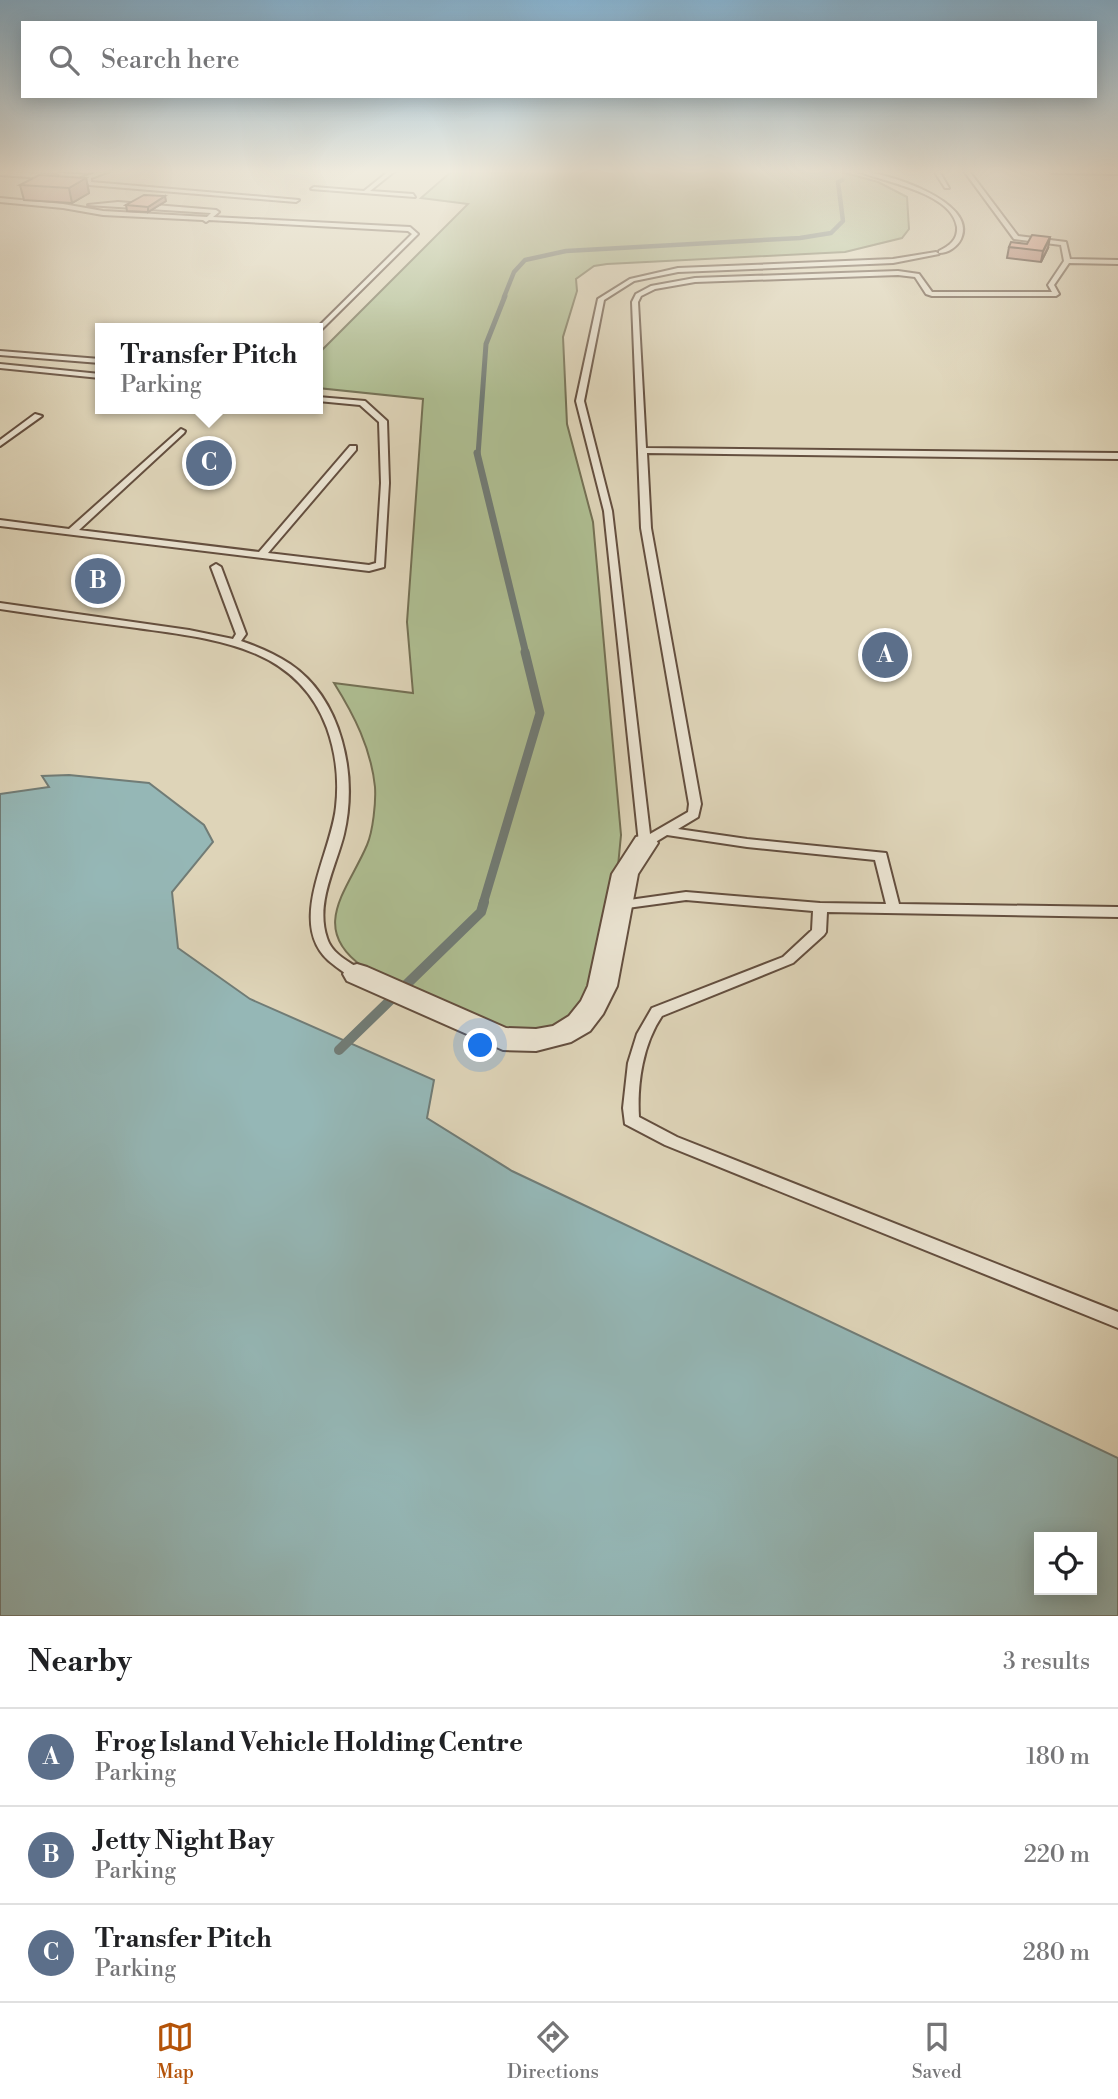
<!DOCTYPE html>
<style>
body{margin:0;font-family:"Libre Bodoni",serif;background:#f6f6f6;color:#202124}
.controls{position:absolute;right:21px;bottom:21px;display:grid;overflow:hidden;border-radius:0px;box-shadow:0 4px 18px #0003}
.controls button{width:63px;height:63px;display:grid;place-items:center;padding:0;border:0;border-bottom:2px solid #e0e0e0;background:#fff;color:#202124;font:35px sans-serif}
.you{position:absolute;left:481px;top:1046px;width:24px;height:24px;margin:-18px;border:5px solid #fff;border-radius:50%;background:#1a73e8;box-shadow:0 0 0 10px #1a73e833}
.badge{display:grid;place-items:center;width:46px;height:46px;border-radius:50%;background:#b45309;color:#fff;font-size:23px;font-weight:700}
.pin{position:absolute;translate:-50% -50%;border:4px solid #fff;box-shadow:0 2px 7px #0006}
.popup{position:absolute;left:95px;top:323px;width:228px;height:91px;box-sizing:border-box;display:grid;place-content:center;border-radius:0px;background:#fff;filter:drop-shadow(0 2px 5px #0005);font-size:23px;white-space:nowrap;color:#757577}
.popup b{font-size:26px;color:#202124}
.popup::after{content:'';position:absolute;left:50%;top:100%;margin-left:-14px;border:14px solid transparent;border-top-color:#fff}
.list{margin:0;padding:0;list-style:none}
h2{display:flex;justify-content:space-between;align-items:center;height:91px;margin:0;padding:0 28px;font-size:30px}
h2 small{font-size:23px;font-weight:400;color:#757577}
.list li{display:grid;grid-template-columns:46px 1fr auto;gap:21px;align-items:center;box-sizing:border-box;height:98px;padding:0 28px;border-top:2px solid #e0e0e0}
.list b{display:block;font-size:26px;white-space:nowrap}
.list p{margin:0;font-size:23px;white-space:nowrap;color:#757577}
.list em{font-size:23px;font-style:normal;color:#757577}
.icon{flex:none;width:38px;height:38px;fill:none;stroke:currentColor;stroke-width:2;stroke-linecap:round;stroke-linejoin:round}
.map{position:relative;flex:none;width:1118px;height:1616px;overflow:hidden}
.search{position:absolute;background:#fff;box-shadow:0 4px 18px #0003;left:21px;right:21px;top:21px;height:77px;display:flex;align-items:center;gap:18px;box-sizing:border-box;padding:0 24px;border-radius:0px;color:#757577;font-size:26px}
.sheet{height:385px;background:#fff}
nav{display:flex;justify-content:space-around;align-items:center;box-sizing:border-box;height:98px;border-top:2px solid #e0e0e0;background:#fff;font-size:19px;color:#757577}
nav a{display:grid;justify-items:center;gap:4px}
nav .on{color:#b45309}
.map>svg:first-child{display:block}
.green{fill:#aebd91;stroke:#747054;stroke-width:2}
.water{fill:#95b7b6;stroke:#717c76;stroke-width:2;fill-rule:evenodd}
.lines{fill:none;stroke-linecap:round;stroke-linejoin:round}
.stream-far4{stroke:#717c76;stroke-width:4.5}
.stream-far3{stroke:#717c76;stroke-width:5}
.stream-far2{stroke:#717c76;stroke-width:7}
.stream-far1{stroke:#717c76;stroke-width:9}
.stream{stroke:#717c76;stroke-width:10}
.lane-casing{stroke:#644f3f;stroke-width:4}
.street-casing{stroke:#644f3f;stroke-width:4}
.lane{fill:#eae3d1;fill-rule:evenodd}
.street{fill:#eae3d1;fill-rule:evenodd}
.wall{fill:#bc8576;stroke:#3b2317;stroke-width:2}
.shaded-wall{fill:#996c60;stroke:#3b2317;stroke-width:2}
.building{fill:#db9b89;stroke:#3b2317;stroke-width:2}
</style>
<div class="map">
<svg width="1118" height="1616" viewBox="0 0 1118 1616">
<rect width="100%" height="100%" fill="#ded4b8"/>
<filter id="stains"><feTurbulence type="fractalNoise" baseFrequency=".00286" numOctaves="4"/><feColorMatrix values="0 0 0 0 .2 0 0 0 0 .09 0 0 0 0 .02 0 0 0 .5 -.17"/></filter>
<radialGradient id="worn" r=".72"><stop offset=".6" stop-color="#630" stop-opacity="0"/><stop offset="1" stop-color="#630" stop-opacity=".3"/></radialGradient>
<path class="green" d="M452 171H838L878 182 907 197 909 229 902 238 845 252 607 264 594 266 576 279 577 291 563 337 567 424 593 522 621 835 609 959 582 1020 515 1034 363 967C308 928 348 890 367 845 373 831 376 802 375 787 371 748 354 715 334 683L413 693 407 622 423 399 318 388V354L468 204 421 198Z"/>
<path class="water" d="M69 775 149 783 204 825 213 842 172 892 178 948 250 999 434 1080 427 1118 512 1171 1118 1458V1616H0V794L49 787 42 776ZM1039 1537H1092V1590H1039Z"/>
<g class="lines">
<path class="stream-far4" d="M504 297 514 272 525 260 566 251 800 238 831 233 843 221 838 182 842 180"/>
<path class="stream-far3" d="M478 455 486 344 505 296"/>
<path class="stream-far2" d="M477 453 526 654"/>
<path class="stream-far1" d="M483 904 540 713 525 652"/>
<path class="stream" d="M339 1050 481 912 484 902"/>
<g class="lane-casing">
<g id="lane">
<path d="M0 171 56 175 59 177 56 179 0 175Z"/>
<path d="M101 171H110L91 178V182L299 200 296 202 89 185 86 179 81 178Z"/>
<path d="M389 171H395L370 191 413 194 415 197 311 189 314 187 364 191Z"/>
<path d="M857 171C882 171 979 201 961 239 957 247 948 253 939 253V251C949 246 958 240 957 227 952 192 883 182 857 171Z"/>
<path d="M934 171H939L949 188H945Z"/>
<path d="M964 171H969L1018 236 1066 242 1070 259 1118 260V264L1069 263 1054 285 1059 294 1056 296H932L926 294 915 277 898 275 695 282 655 289 641 296 638 302 646 448 1118 453V459L647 453 651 528 701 804 698 817 678 829 747 839 886 853 899 904 1118 907V917L827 912 826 932 824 935 793 963 662 1016C643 1044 637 1083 639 1117L677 1137 1118 1312V1328L665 1145 625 1124 623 1108 628 1063 637 1034 652 1008 783 957 812 930 813 911 686 900 620 909 615 908 613 905 615 902 686 892 820 903 886 904 875 860 747 847 667 835 649 846H641L639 843 604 511 576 401 598 299 630 279 678 268 893 259 936 252 939 254 893 263 678 272 634 281 604 300 584 401 612 511 650 834 688 812 689 804 641 528 632 302 636 294 651 286 695 278 898 271 919 274 932 292H1052L1048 285 1064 261 1061 245 1014 239Z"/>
<path d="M1050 171H1118V174L1052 173Z"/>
<path d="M0 198 63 204 103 211 207 217 211 213 88 205 118 202 216 210 219 212 213 217 410 227 418 234 318 333 317 328 412 234 408 231 209 220 206 222 203 220 103 215 63 208 0 202Z"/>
<path d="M0 351 100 359V363L0 355Z"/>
<path d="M0 364 100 374V378L0 368Z"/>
<path d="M318 397 365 401 387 421 389 483 384 567 369 571 0 526V520L69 529 181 429 185 431 184 433 79 530 259 552 350 446H356V450L268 553 369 565 376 563 381 483 379 422 360 405 318 401Z"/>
<path d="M35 414 42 416 0 446V440Z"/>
<path d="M216 564 221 567 246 634 241 641C259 647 275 654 290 664 342 699 358 775 344 834 336 867 315 903 327 938 332 954 349 962 362 970L364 974 362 978C352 980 342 971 334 965 283 928 331 856 336 807 339 781 336 753 327 728 296 645 213 639 137 628 91 622 46 616 0 609V603L189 630 233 639 236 634 211 567Z"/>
</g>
</g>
<g class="street-casing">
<path id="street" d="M645 835 654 837 658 843 638 874 617 986 603 1014 590 1031 571 1042 536 1051 503 1050 347 981 343 974 347 967 357 964 367 967 506 1028 536 1029 553 1026 569 1016 581 1001 588 986 612 874 636 837Z"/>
</g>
<use href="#lane" class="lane"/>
<use href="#street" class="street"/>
</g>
<g class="wall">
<path d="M49 171H95L89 174Z"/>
<path d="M86 178 89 193 72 203 24 200 20 185Z"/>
<path d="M166 201 148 212 127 211 126 205Z"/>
<path d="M1009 247 1048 248 1041 262 1007 258Z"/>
</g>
<g class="shaded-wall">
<path d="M86 178 89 193 72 203 69 188Z"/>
<path d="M165 196 166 201 148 212V207Z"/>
<path d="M1050 237 1048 248 1041 262 1043 251Z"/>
</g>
<g class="building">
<path d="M39 175 86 178 69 188 20 185Z"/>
<path d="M144 195 165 196 148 207 126 205Z"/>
<path d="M1032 235 1050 237 1043 251 1009 247 1011 242 1027 244Z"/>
</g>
<linearGradient id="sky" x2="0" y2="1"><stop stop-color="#87b5d4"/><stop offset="0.43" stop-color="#f0ecdf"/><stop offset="1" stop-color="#f0ecdf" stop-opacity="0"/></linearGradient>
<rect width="1118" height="398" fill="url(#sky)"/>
<rect width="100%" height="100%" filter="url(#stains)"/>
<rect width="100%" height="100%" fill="url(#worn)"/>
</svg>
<div class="controls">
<button><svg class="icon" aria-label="locate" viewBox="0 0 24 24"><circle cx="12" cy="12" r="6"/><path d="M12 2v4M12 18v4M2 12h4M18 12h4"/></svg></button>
</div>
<div class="you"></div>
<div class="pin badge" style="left:885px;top:655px;background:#5c6f8a">A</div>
<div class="pin badge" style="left:98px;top:581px;background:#5c6f8a">B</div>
<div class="pin badge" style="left:209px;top:463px;background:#5c6f8a">C</div>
<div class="popup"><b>Transfer Pitch</b>Parking</div>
<div class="search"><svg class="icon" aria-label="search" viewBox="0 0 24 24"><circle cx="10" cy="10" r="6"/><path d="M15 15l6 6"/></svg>Search here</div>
</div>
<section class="sheet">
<h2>Nearby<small>3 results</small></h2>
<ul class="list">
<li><span class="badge" style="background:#5c6f8a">A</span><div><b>Frog Island Vehicle Holding Centre</b><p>Parking</p></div><em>180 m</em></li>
<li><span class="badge" style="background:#5c6f8a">B</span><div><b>Jetty Night Bay</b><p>Parking</p></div><em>220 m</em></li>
<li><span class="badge" style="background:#5c6f8a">C</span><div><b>Transfer Pitch</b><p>Parking</p></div><em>280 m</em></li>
</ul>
</section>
<nav>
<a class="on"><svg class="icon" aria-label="map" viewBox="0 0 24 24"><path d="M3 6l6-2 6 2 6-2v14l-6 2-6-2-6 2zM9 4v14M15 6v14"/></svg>Map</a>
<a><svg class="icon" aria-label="directions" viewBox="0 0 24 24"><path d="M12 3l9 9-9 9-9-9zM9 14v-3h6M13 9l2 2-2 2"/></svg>Directions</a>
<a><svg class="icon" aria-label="saved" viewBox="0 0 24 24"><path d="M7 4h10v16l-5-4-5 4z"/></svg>Saved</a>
</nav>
